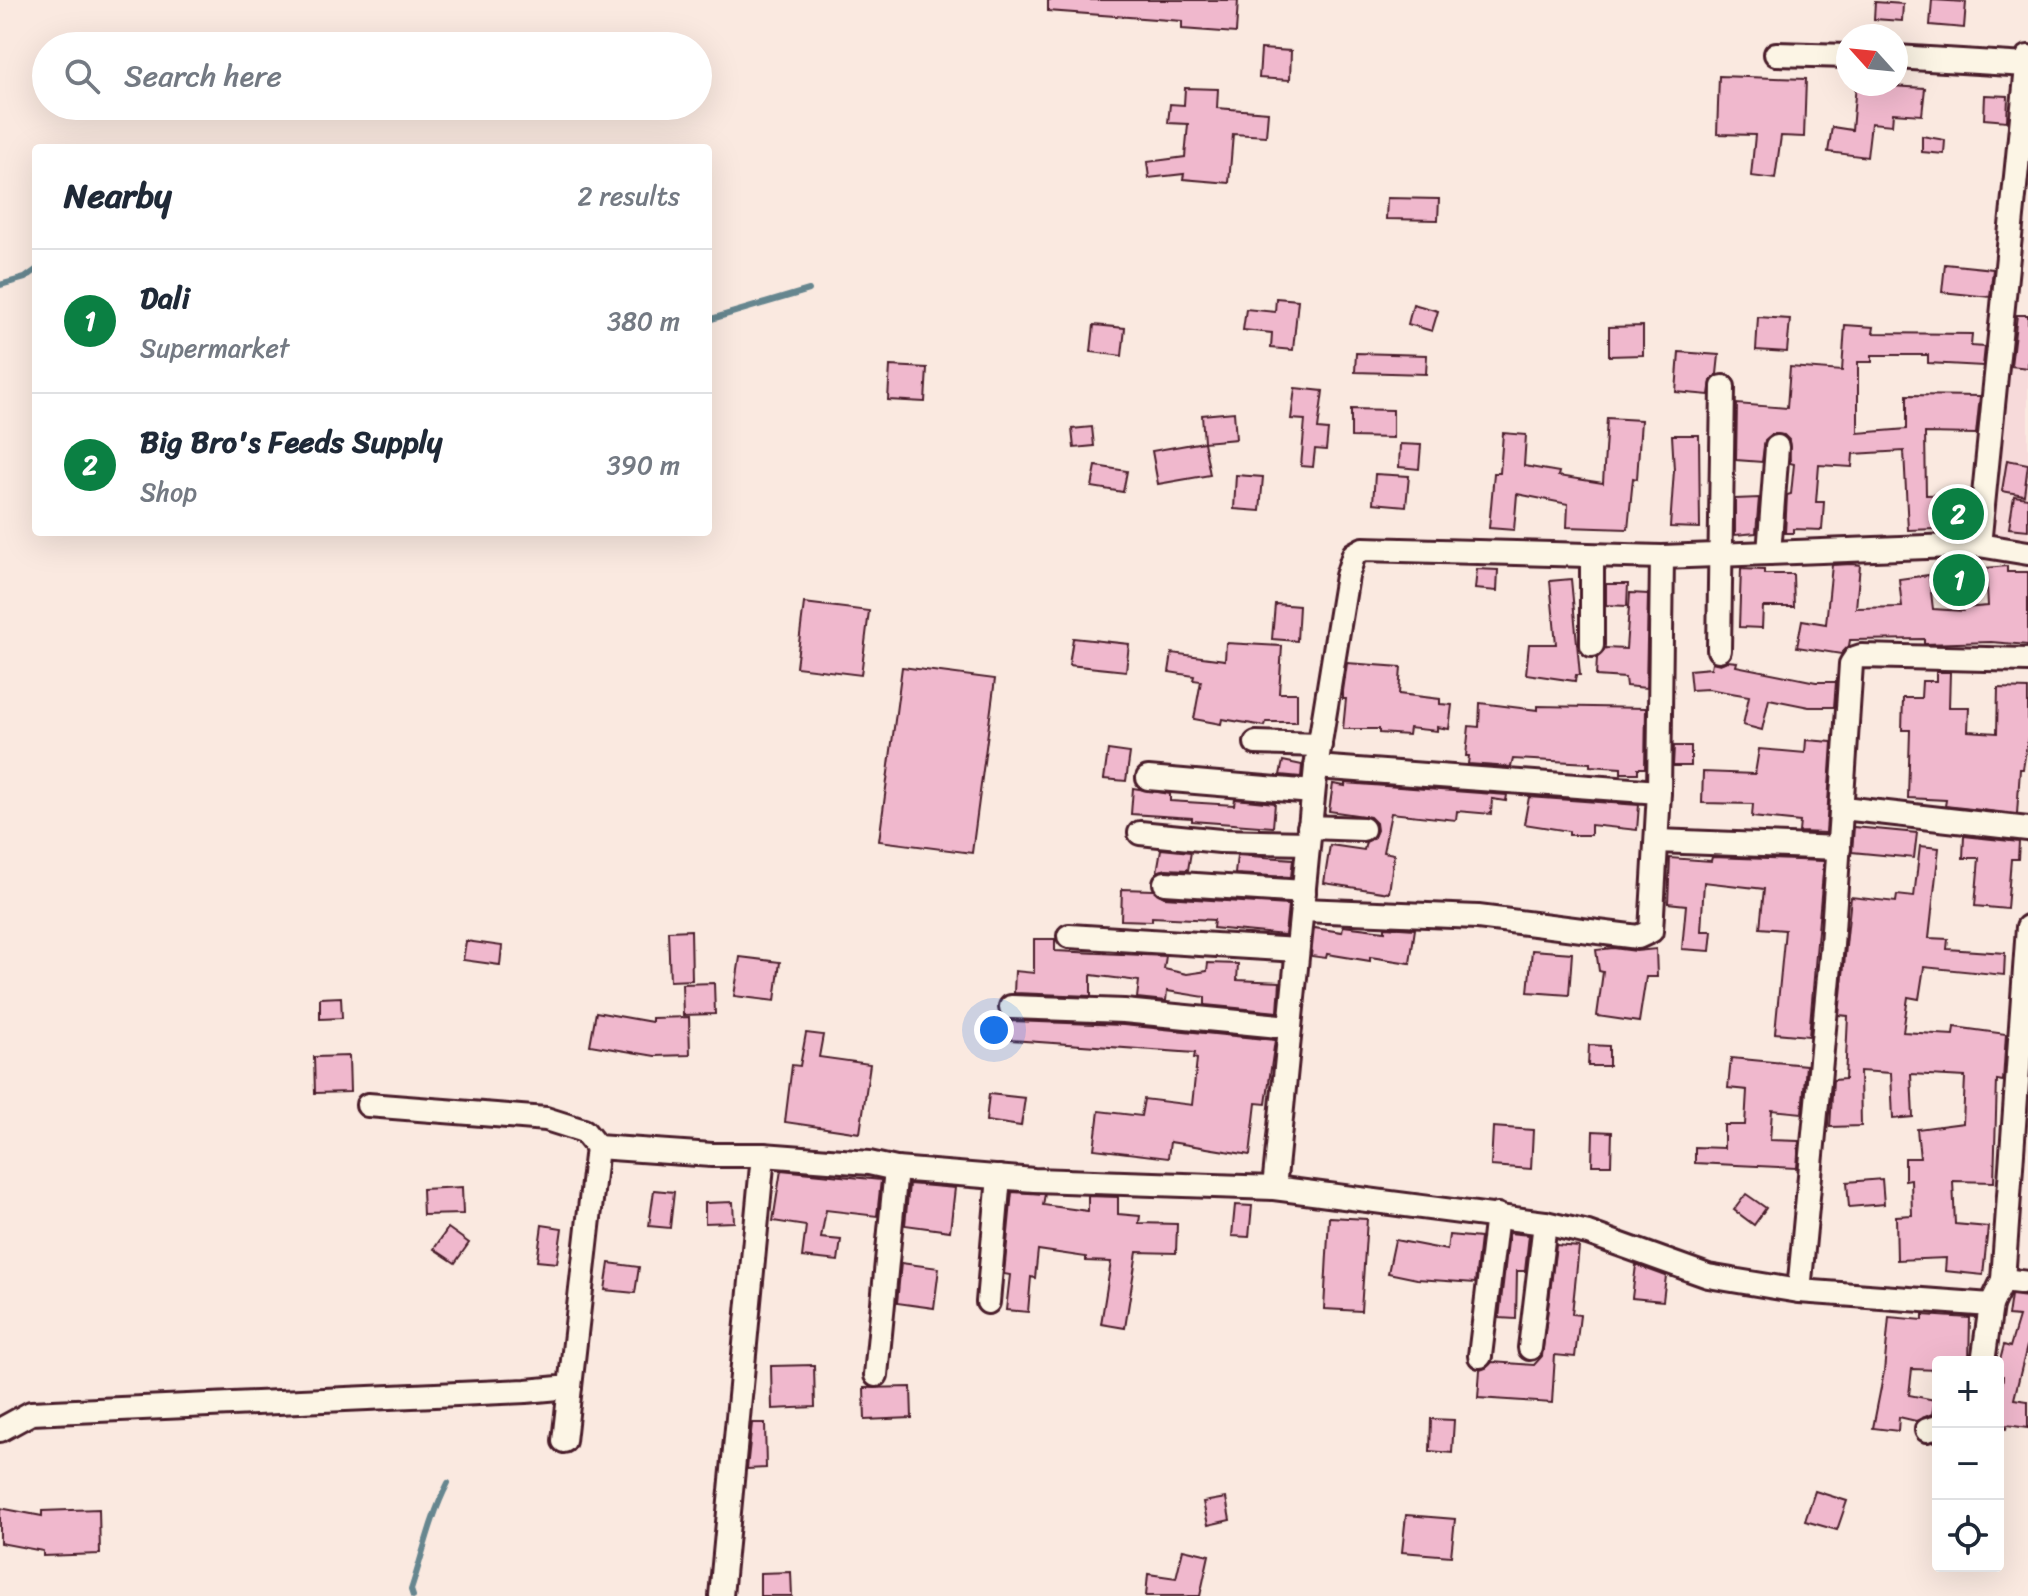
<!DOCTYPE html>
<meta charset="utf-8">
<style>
body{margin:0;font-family:Sriracha,sans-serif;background:#f2f2f3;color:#1f2937}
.controls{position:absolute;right:24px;bottom:24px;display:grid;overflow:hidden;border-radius:8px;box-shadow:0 8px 32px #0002}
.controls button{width:72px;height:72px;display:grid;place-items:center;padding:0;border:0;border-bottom:2px solid #e0e1e3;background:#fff;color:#1f2937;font:40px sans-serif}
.compass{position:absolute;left:1836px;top:24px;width:72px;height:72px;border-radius:50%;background:#fff;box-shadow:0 8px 32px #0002;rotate:297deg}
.you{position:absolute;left:994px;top:1030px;width:28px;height:28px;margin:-20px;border:6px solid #fff;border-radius:50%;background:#1a73e8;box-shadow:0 0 0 12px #1a73e833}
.badge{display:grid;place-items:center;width:52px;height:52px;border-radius:50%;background:#0b8043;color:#fff;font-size:26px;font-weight:700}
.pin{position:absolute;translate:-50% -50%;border:4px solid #fff;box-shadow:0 2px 8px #0006}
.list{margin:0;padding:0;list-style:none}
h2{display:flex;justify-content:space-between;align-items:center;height:104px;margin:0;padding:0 32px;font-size:34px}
h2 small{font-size:26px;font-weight:400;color:#747a83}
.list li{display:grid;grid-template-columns:52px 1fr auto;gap:24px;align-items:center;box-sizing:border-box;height:144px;padding:0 32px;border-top:2px solid #e0e1e3}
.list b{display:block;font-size:30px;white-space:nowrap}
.list p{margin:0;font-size:26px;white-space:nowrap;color:#747a83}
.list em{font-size:26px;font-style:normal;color:#747a83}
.icon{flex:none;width:44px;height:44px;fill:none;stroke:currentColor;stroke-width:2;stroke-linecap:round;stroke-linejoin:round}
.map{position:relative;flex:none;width:2028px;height:1596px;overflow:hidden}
.search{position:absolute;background:#fff;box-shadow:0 8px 32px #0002;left:32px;top:32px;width:680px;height:88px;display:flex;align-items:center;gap:20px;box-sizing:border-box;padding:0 28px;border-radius:44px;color:#747a83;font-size:30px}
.panel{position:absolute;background:#fff;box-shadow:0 8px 32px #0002;left:32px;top:144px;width:680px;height:392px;border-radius:8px}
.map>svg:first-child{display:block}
.built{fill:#f7dada}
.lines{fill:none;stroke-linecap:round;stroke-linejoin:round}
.stream{stroke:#66868f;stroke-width:6}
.building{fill:#f0b8cd;stroke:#4a1f2b;stroke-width:2}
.minor-casing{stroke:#4a1f2b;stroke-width:28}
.minor{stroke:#fcf5e5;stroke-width:22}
</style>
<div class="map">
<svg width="2028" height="1596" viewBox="0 0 2028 1596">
<rect width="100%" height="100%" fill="#fae9e0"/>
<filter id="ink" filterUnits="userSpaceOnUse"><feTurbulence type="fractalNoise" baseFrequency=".0125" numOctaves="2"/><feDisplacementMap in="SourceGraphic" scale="16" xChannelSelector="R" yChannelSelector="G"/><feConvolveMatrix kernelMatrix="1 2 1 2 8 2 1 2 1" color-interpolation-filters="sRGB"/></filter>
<g filter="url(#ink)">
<path class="built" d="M2011 316 2028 318V542L1993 535Z"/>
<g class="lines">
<g class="stream">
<path d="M0 285 25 278 36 270"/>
<path d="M708 320 809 290"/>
<path d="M413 1596 411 1590C423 1554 430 1518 448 1483"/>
</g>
</g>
<g class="building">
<path d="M1048 0H1238L1236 33 1182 29V21L1048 11Z"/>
<path d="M1932 0 1966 2 1964 28 1930 25Z"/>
<path d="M1875 2 1903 4 1902 21 1874 19Z"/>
<path d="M1261 49 1291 51 1290 80 1259 78Z"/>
<path d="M1719 76 1806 79 1804 137 1781 136 1775 179 1751 176 1755 135 1717 134Z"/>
<path d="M1856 84 1925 88 1922 115 1893 113 1892 125 1871 123 1867 157 1828 152 1832 127 1852 130Z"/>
<path d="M1185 88 1218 89 1217 108 1268 112 1266 136 1233 134 1229 183 1183 179 1184 174 1149 178 1147 162 1185 157 1188 124 1168 123 1170 104 1184 105Z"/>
<path d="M1985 95 2008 96 2007 121 1984 119Z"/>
<path d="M1922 136 1945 140 1944 154 1922 152Z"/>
<path d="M1387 198 1439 199 1438 220 1386 219Z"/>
<path d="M1945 264 1993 269 1990 297 1942 292Z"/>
<path d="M1276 298 1298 300 1293 350 1271 348 1272 333 1243 330 1246 309 1275 312Z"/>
<path d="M1413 304 1438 311 1432 331 1408 324Z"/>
<path d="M2017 315H2028V368L2011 366Z"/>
<path d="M1758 317 1790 319 1787 352 1756 350Z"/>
<path d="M1094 325 1125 328 1122 356 1091 352Z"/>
<path d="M1845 325 1874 327 1873 333 1972 334 1971 346 1985 347 1983 366 1928 363V355H1872V362H1858V433L1907 429V395L1980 396 1976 434 1925 433 1926 495 1970 494 1967 528 1908 530 1904 451 1853 454 1852 467 1819 465 1816 502H1824L1822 530 1793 529V533H1785L1787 495 1791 494 1794 464 1790 463 1789 440 1784 435 1772 434 1765 440 1762 462 1736 460 1737 404 1787 408 1790 367 1842 371Z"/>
<path d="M1643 326V355L1609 356V327Z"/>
<path d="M1679 352 1719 355 1717 374 1711 381 1709 395 1676 392Z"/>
<path d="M1356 353 1427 355 1426 374 1355 372Z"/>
<path d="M890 366 927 368 925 402 888 400Z"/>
<path d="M1295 388 1323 391 1318 429 1328 430 1326 450 1315 449 1313 467 1301 466 1305 420 1291 419Z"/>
<path d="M1351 409 1393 410V438L1351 437Z"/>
<path d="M1234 412 1236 439 1204 442 1202 415Z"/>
<path d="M1607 418 1641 420 1637 479 1633 478 1628 529 1567 527 1568 504 1517 494 1514 530 1489 528 1494 473H1500L1503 433 1526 435 1524 466 1559 472 1558 476 1603 483Z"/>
<path d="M1092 427 1094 446 1074 448 1072 429Z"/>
<path d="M1672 435H1699L1700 528 1670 527 1674 470Z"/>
<path d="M1204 442 1210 475 1158 484 1152 451Z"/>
<path d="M1400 444 1421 445 1419 469 1399 467Z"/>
<path d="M2007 460 2028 464 2024 495 2002 491Z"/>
<path d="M1096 466 1127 471 1123 492 1092 487Z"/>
<path d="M1375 474 1409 476 1406 506 1373 503Z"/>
<path d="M1236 475 1263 477 1260 511 1234 509Z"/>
<path d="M2014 496 2028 498V530L2009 528Z"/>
<path d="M1759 498 1756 533 1735 535V499Z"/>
<path d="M1852 564 1860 565 1856 608 1902 607 1899 579 1929 575 1933 609 1963 611V608L1988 606 1986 568 2007 566V572H2028V645L1991 642 1924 644V639L1850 640 1849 646 1841 654 1797 647 1802 620 1826 624 1832 565Z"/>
<path d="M1477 569 1498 570 1497 591 1475 589Z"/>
<path d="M1741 569 1764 570V574H1793L1794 607H1763L1762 628 1739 627Z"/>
<path d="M1571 579 1580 675H1576L1575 681 1526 674 1529 644H1556L1550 581Z"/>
<path d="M1606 584H1628L1627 606 1606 605Z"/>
<path d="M1630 593 1648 594 1646 688 1626 686 1625 678 1596 676 1597 658 1605 648 1626 649Z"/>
<path d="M804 603 869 611 861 675 796 667Z"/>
<path d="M1275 604 1299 606 1297 641 1272 639Z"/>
<path d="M1073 638 1129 644 1126 671 1069 665Z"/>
<path d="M1226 643 1282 646 1279 693H1297V722H1266L1265 726 1222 719 1221 724 1194 719 1201 681 1193 680 1194 676 1169 672 1172 653 1225 660Z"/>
<path d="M1727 661 1737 662 1736 666 1816 682H1836L1834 707H1809L1769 699 1762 730 1743 725 1749 696 1708 689 1691 690 1689 670 1711 668 1712 662 1720 664Z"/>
<path d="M1347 663 1401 667 1399 694 1440 699V704L1452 705 1449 729 1437 727V731L1409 728 1408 735 1379 733V729H1343L1346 699H1343V691Z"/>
<path d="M902 667 995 679 972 853 879 841Z"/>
<path d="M1936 672H1950L1949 707H1969L1968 731 1997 733 1998 688 2028 689V738L2023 769H2020L2017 814 1945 806 1946 800 1908 798 1910 730H1902L1903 698H1921L1922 681H1936Z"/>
<path d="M1480 703 1538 710V706L1646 708 1645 768H1638V773H1621V768L1590 766V763L1513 759 1511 767 1468 764 1469 756H1466L1469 726 1479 727Z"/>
<path d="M1806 740 1832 742 1826 833 1799 832 1800 822 1752 817 1753 804 1702 803 1703 772 1755 774 1759 749 1805 753Z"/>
<path d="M1674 746H1691V766H1673Z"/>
<path d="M1108 750 1130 753 1126 781 1104 779Z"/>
<path d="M1283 761 1302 765 1301 777 1280 775Z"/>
<path d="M1345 783 1507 795 1506 801 1492 799 1491 814 1457 811 1456 820 1391 813 1383 852 1394 854 1389 893 1324 883 1330 845 1364 850 1366 842 1374 837 1377 830 1376 823 1370 817 1329 811 1333 784 1345 786Z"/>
<path d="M1133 788 1170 794V801L1234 805 1235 799 1275 803 1273 827 1192 821V818L1131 814Z"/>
<path d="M1529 797 1639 805 1637 830 1591 825V835H1569V831L1524 824Z"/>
<path d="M1854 827 1917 833 1914 858 1852 852Z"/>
<path d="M1964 836 2019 842 2018 859H2011L2007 909 1975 906 1979 858H1963Z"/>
<path d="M1920 846 1939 848 1929 938 1948 939 1947 949 2005 953 2004 975 1924 967 1919 999 1908 997 1903 1032 1953 1035 1954 1027 2006 1034 2003 1081 1997 1080 1994 1182 1953 1181 1955 1224 1988 1227 1983 1275 1945 1271 1946 1258 1897 1260 1896 1216 1912 1215 1911 1179 1905 1180V1158H1920L1917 1129 1963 1123 1965 1077 1911 1074 1913 1117 1893 1119 1891 1073 1860 1071 1861 1126 1830 1127 1833 1080 1845 1079 1848 1016 1839 1015 1851 897 1896 902 1897 895 1914 897Z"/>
<path d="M1161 849 1191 852 1188 870 1166 869 1157 872Z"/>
<path d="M1237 855 1293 859 1291 877 1235 874Z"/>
<path d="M1712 857 1824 861 1809 1036 1775 1033 1785 930 1760 928 1764 889 1704 882 1701 931H1712L1710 951 1682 949 1686 905 1668 903 1670 858 1711 861Z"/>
<path d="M1122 889 1153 890 1164 897 1288 905 1285 935 1213 928 1214 920 1152 917V921L1121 920Z"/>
<path d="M1343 926 1385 931V927L1415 929 1410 963 1370 957V961L1327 954 1326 958 1311 956 1314 928 1342 932Z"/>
<path d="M691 930 692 980 670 981 668 931Z"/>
<path d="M1034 939H1055V951L1166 956 1164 969 1187 974 1207 971 1208 963 1238 964 1237 980 1280 982 1278 1012 1205 1005V997L1167 991 1166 1001 1137 998 1139 981 1091 975V996L1014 993 1015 971 1034 973Z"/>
<path d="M466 941 502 946 500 965 463 960Z"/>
<path d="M1613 948 1636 951 1656 949 1657 977H1646L1639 1022 1597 1016 1603 972 1599 971 1596 950Z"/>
<path d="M1532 950 1572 953 1569 995 1528 992Z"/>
<path d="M740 957 780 962 775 1001 734 996Z"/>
<path d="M714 983 715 1014 683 1015 682 984Z"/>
<path d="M341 997 342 1018 320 1019V998Z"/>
<path d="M596 1012 652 1022V1018L689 1017 690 1055 655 1056 590 1045Z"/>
<path d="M1011 1021 1123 1025 1275 1040 1266 1104 1256 1103 1250 1155 1170 1142 1168 1158 1094 1149 1099 1111 1141 1116 1144 1099 1192 1105 1197 1059 1194 1058 1195 1053 1011 1040Z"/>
<path d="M806 1033 823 1035 819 1057 870 1064 860 1133 785 1122 792 1065 800 1066Z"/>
<path d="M1589 1045 1609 1046V1066H1588Z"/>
<path d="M349 1056 350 1092 315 1093 314 1057Z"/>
<path d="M1731 1058 1806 1065 1802 1113 1772 1110 1770 1140 1799 1141 1797 1168 1695 1163V1147L1724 1148V1125H1745L1747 1090 1728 1088Z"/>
<path d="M989 1094 1025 1098 1021 1126 986 1121Z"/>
<path d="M1493 1127 1533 1130 1531 1169 1491 1166Z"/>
<path d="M1593 1131 1612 1132 1611 1165H1592Z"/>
<path d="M781 1170 881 1180 877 1216 826 1210 821 1238 841 1240 838 1261 802 1257 806 1226 773 1221Z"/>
<path d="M1882 1179 1884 1204 1849 1207 1847 1182Z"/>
<path d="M909 1184 955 1188 950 1231 905 1225Z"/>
<path d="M462 1187 463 1214 423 1215 422 1189Z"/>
<path d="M654 1190 674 1192 670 1228 649 1226Z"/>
<path d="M1012 1192 1045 1194 1043 1205 1088 1211V1196L1118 1197V1214L1140 1216 1139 1223 1177 1224 1176 1253 1137 1252 1125 1328 1101 1324 1111 1262 1086 1261V1257L1038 1250 1035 1278 1031 1277 1028 1312 1006 1310 1010 1275 1004 1274Z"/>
<path d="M1746 1194 1766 1208 1754 1225 1734 1210Z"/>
<path d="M733 1202 734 1222 705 1223V1203Z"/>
<path d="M1235 1205 1252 1206 1249 1237 1232 1236Z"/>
<path d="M1329 1217 1367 1219 1361 1311 1324 1309Z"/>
<path d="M542 1225 562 1228 557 1263 537 1261Z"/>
<path d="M448 1228 469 1243 455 1263 434 1249Z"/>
<path d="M1509 1233 1529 1235 1525 1271H1517L1516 1319 1499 1318Z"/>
<path d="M1449 1235 1480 1238 1475 1283 1417 1279 1388 1273 1395 1240 1447 1250Z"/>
<path d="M1556 1245 1579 1247 1572 1314 1580 1315 1575 1357 1555 1355 1552 1403 1478 1398 1480 1370 1486 1368 1492 1362 1534 1365 1542 1356Z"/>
<path d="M609 1263 639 1267 635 1293 605 1290Z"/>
<path d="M901 1263 939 1268 934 1308 897 1303Z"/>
<path d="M1636 1265 1666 1276 1663 1301 1632 1298Z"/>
<path d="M2011 1295 2028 1297V1342L2014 1399 2028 1401V1428L2007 1425 2006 1429 1998 1428 2003 1376 1998 1375V1368L2004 1345 2010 1347 2019 1317 2008 1316Z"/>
<path d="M1923 1315 1970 1318 1969 1362H1938V1370L1912 1369 1909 1395 1935 1400 1932 1414 1916 1421 1899 1417 1898 1431 1873 1428 1884 1372 1889 1317 1923 1320Z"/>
<path d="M814 1365 815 1407 772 1409 771 1366Z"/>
<path d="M911 1387 912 1418 865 1420 864 1388Z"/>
<path d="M1431 1419 1454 1420 1452 1453 1430 1451Z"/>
<path d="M752 1423H765L766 1468 747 1469Z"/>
<path d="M1815 1491 1847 1501 1837 1530 1805 1521Z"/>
<path d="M1226 1498 1230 1520 1208 1525 1203 1502Z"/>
<path d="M0 1508 42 1516V1511L99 1509 100 1554 43 1556V1551L0 1543Z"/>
<path d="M1406 1515 1455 1519 1451 1556 1402 1552Z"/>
<path d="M1183 1549 1209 1555 1200 1596H1146L1148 1574 1176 1578Z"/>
<path d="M791 1572 792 1596H760V1573Z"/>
</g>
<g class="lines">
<g class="minor-casing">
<g id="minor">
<path d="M1776 54 1848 56"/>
<path d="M1896 57 2027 65"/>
<path d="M1979 545 2028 57"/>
<path d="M1769 553 1777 447"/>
<path d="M1592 556V645"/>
<path d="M1719 650 1723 387"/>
<path d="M1256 743 1320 745"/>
<path d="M1316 767 1659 792"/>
<path d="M1148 778 1313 792"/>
<path d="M1843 808 2028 829"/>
<path d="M1309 827 1363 829"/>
<path d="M1140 833 1220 841 1308 843"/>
<path d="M1657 841 1839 848"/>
<path d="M1165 883 1304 892"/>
<path d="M1302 910 1478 917 1638 937 1651 931 1659 792 1662 557"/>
<path d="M1069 936 1297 950"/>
<path d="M1011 1007 1124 1011 1290 1027"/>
<path d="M368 1105 546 1119 584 1131 597 1147"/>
<path d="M1274 1188 1316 767 1347 576 1354 554 1363 549 1662 557 1979 545 2028 553"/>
<path d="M2003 1280 2028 1283"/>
<path d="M1799 1291 1832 945 1851 664 1855 658 1861 656 2028 660"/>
<path d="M988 1302 999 1177"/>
<path d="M1530 1348 1545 1223"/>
<path d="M1480 1356 1497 1215"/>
<path d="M1983 1362 1991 1305 2003 1280 2028 927"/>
<path d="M876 1375 896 1169"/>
<path d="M0 1430 31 1413 526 1391 570 1387 597 1147 712 1155H763L869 1163 896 1169 1034 1180 1274 1188 1545 1223 1588 1233 1708 1276 1799 1291 1991 1305"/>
<path d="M1927 1430 1938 1427"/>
<path d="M564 1441 570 1387"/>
<path d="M721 1596 763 1155"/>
</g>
</g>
<use href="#minor" class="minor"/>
</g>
</g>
</svg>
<div class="controls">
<button>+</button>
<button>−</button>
<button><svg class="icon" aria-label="locate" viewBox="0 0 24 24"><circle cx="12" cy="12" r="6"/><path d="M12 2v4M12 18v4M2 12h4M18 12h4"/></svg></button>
</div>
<svg class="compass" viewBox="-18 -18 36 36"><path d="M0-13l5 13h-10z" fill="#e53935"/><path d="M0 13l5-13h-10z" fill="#747a83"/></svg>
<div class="you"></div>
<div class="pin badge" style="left:1959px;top:580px">1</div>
<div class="pin badge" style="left:1958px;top:514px">2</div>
<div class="search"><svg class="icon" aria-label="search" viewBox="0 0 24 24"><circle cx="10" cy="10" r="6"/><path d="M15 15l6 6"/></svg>Search here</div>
<section class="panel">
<h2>Nearby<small>2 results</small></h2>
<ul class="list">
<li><span class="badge">1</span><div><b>Dali</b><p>Supermarket</p></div><em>380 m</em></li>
<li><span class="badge">2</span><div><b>Big Bro's Feeds Supply</b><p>Shop</p></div><em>390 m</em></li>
</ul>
</section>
</div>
